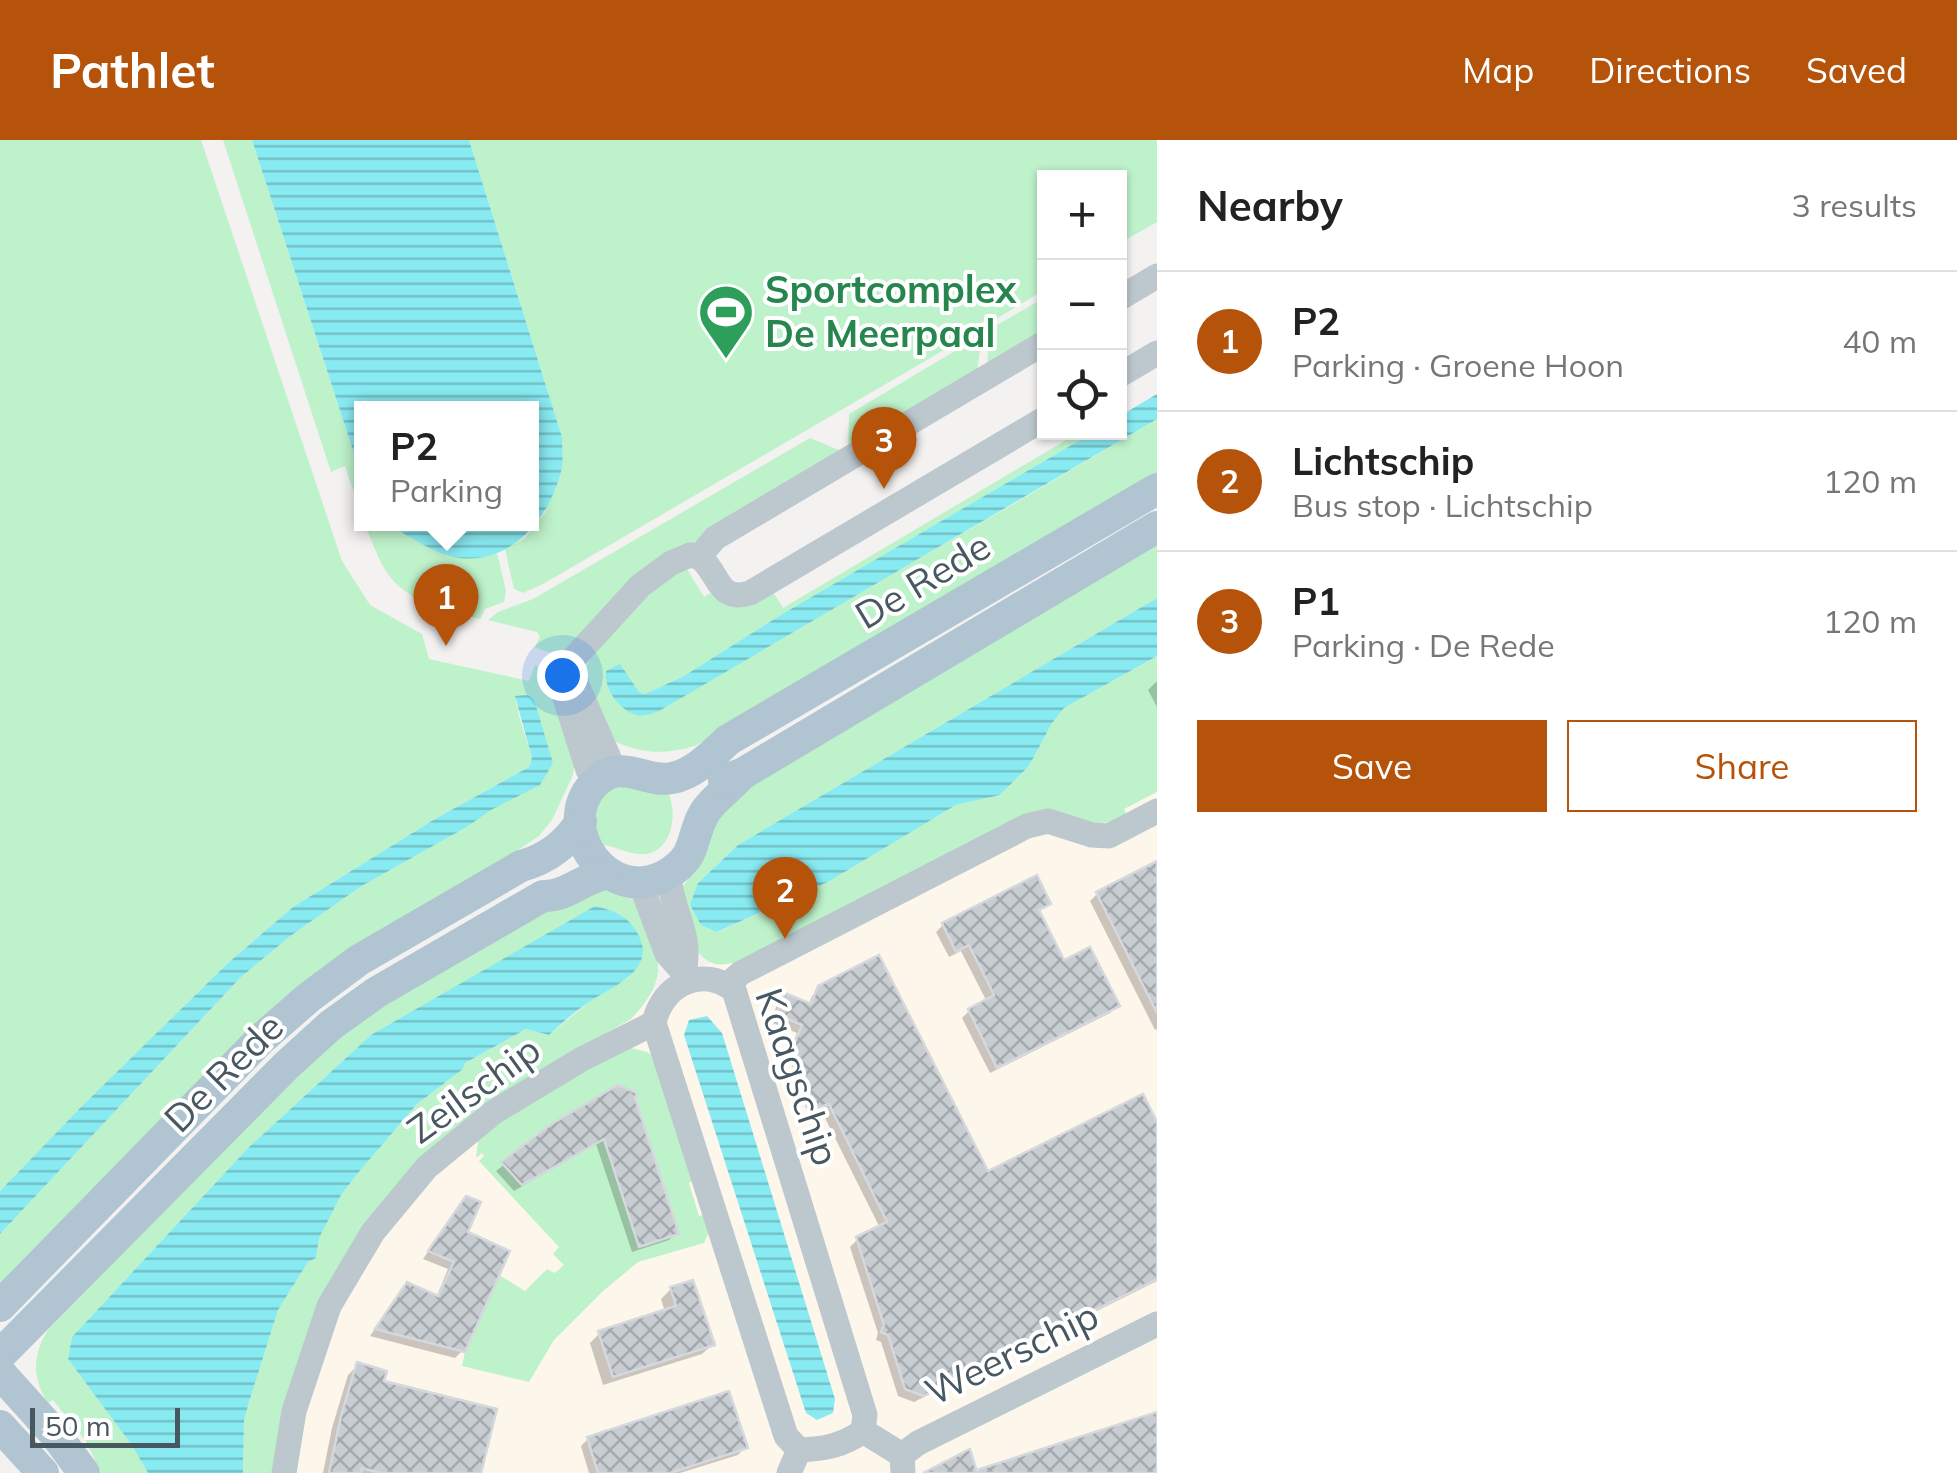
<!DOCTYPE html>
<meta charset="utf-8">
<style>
body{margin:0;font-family:Mulish,sans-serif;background:#f6f6f6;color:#222}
.controls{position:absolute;right:30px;top:30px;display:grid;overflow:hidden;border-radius:0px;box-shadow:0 2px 8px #0004}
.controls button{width:90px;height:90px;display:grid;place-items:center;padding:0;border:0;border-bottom:2px solid #e0e0e0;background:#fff;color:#222;font:50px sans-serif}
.scale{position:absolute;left:30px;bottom:25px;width:150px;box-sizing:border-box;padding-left:10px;border:5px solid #485860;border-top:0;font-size:28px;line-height:35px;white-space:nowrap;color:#485860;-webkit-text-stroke:8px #fff;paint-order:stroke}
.you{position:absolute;left:562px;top:535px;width:35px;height:35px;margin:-25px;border:8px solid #fff;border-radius:50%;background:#1a73e8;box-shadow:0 0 0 15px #1a73e833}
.badge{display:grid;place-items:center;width:65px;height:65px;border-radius:50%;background:#b45309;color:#fff;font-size:32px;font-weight:700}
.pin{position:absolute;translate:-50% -82px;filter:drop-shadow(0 2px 5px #0008)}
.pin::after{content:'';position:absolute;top:52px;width:35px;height:30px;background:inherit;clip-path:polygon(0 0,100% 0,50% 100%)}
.popup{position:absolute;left:354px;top:261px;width:185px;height:130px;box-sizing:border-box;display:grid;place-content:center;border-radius:0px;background:#fff;filter:drop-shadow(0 2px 8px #0005);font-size:32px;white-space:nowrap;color:#767676}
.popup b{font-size:38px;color:#222}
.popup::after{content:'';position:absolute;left:50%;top:100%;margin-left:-20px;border:20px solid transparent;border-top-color:#fff}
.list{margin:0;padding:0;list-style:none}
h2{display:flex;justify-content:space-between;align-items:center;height:130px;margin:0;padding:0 40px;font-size:42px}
h2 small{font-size:32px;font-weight:400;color:#767676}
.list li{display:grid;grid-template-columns:65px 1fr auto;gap:30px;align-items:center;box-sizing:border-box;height:140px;padding:0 40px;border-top:2px solid #e0e0e0}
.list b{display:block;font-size:38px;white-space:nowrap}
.list p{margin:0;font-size:32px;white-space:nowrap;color:#767676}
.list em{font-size:32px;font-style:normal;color:#767676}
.actions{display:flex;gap:20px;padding:30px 40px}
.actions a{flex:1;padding:22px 0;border:2px solid #b45309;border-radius:0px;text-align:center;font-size:35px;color:#b45309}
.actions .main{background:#b45309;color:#fff}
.icon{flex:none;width:55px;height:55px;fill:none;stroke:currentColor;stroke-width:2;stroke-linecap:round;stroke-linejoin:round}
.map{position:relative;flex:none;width:1157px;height:1333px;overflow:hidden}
header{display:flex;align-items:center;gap:60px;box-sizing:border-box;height:140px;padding:0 50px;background:#b45309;color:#fff}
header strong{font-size:48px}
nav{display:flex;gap:55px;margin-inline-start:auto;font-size:35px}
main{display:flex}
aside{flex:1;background:#fff}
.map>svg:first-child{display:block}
.commercial{fill:#fdf6eb}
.grass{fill:#bef2cb}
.water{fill:url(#water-rules)}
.shadow{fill:#0003}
.building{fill:url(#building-cross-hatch);stroke:#d5d8dd;stroke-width:2.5}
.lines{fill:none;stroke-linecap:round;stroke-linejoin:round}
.minor{stroke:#bcc8ce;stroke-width:25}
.major{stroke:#b0c5d1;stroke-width:32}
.labels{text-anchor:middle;stroke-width:8;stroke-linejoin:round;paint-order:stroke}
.leisure-label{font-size:38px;font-weight:bold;fill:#27864d;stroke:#fff;text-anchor:start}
.street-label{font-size:38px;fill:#485860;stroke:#fff}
</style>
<header>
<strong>Pathlet</strong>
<nav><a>Map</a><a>Directions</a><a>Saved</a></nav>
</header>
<main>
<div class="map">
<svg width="1157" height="1333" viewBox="0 0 1157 1333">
<defs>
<pattern id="water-rules" width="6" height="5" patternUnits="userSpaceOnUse" patternTransform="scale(2.5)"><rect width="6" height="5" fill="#89ebf2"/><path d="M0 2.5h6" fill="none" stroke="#72c1c7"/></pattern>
<pattern id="building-cross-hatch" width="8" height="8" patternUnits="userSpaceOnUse" patternTransform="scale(2.5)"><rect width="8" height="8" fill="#c8cdd1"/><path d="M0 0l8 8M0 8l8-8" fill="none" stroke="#a4a9ad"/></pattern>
</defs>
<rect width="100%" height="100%" fill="#f4f1f1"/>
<path class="commercial" d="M1157 531V1333H266L397 1009 621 868 766 795Z"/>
<g class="grass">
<path d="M0 0H201L342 421 370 465 422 494 429 519 529 541 535 525 545 532 573 609 574 627 573 635 552 680 539 696 485 732 362 806 0 1152V1094L240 838 289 797 360 747 465 688 553 623 515 556 519 576 532 618 529 627 435 679 293 767 228 823 81 967 0 1051Z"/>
<path d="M223 0H252L361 335V374L345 326 331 332Z"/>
<path d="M469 0H1157V82L1120 103V38H1044V150L993 181 991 177 982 182 980 189 543 444 523 453 514 449 505 409 525 398 545 373 562 297Z"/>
<path d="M1044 158 1043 195 987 226 990 189Z"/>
<path d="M982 195 977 232 848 311 849 274Z"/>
<path d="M1157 279V338L695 606C662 615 643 614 611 600L583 534 597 505 658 441 687 429 704 457 714 451 772 450 783 468 1078 293H1092L784 473 684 536 645 554 639 552 620 525 618 563 632 574 645 576 1017 362Z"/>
<path d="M810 298 841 311 839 315 635 439 568 511 548 512 535 507 540 497 537 492 488 480 498 472 533 459Z"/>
<path d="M364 384H387L447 416 477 418 497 413 506 451 504 462 485 469 480 479C445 471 404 462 384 428 376 414 371 398 364 384Z"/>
<path d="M1157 401V458L738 705 698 743 718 792 828 742 956 665 1000 655 1029 626 1052 583 1064 568 1157 516V652L1124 669 1128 677C1094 689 1085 681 1053 670 946 720 836 766 735 827L731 823C717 827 706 823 698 811L682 745H684L710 706 703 703 709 685 745 644Z"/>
<path d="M614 645 668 653C679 675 671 717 639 714 625 713 614 705 599 705 596 680 590 661 614 645Z"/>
<path d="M600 746 635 760C656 810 676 833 631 879L548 926 356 1109 276 1333H243L244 1281 249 1262 278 1170 308 1122 315 1118 318 1098 341 1055 358 1033 417 964 463 929 465 923 526 889 549 895 590 861 630 837 371 895 249 1007 72 1197 68 1219 131 1304 148 1333H101L86 1301 53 1260 48 1263C32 1239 32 1215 48 1190L310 920 382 863 559 761Z"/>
<path d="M631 908 647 912 654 917 695 1040 689 1043 699 1076 706 1074 711 1088 704 1103 638 1122 602 1152 554 1200 529 1242 462 1226 465 1212 499 1135 525 1151 547 1129 555 1133 564 1125 553 1114 559 1107 479 1021 484 1016 482 1013 476 1018 479 994 530 959Z"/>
</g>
<g class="water">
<path d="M252 0H469L562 297C562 309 564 324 560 335 546 385 504 430 449 416 433 412 402 392 387 384H531V268H361V335Z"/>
<path d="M1157 254V279L659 571C651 574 642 578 633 574 617 567 604 548 606 531L620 524 639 552 645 554 684 536 784 473 1092 293 1120 292V276Z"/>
<path d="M1157 458V516L1064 568 1052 583 1029 626 1000 655 956 665 828 742 717 792 701 785 690 765 698 743 738 705Z"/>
<path d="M527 555 534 559 553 623 540 645 491 670 465 688 360 747 289 797 240 838 0 1094V1051L81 967 228 823 293 767 435 679 529 627 532 618 515 556Z"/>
<path d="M595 766C616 771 630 777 639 796 657 832 608 848 586 864 573 873 561 884 549 895L526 889 465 923 463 929 417 964 358 1033 341 1055 319 1098 316 1118 308 1122 278 1170 249 1262 244 1281 243 1333H148L131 1304 68 1219 72 1197 249 1007 371 895Z"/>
<path d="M707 876 722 893 835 1259 833 1273 817 1280 806 1273 684 895 689 880Z"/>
</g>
<g class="shadow">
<path d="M1156 542H1157V567L1148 550Z"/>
<path d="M1157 724V889L1155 890 1090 761 1097 754Z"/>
<path d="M1048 763 1037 773 1063 824 1117 866 1110 873 990 933 962 878 969 871 987 862 961 811 949 817 936 792 943 785Z"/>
<path d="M820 848 987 1035 1157 988V1141L914 1262 898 1256 881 1202 876 1200 878 1193 850 1107 858 1099 880 1088 821 970 808 974 788 913 797 893 770 882 778 863 785 856 808 866 812 856Z"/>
<path d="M618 948 676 1093 669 1100 632 1112 596 1004 514 1051 496 1031 571 974Z"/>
<path d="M459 1066 465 1094 462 1211 455 1218 370 1196 400 1153 436 1158 448 1129 423 1119Z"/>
<path d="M671 1149 712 1205 702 1214 603 1245 590 1203 600 1193 665 1172 661 1159Z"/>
<path d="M358 1225 479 1333H323L332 1288 348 1235Z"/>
<path d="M588 1299 745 1307 738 1315 680 1333H589L581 1306Z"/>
</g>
<g class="building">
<path d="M1157 721V873L1096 752Z"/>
<path d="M1037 735 1051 764 1039 770 1064 820 1090 807 1120 866 997 928 968 869 994 855 969 805 956 812 942 783Z"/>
<path d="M879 815 988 1031 1143 954 1157 982V1139L923 1256 905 1249 888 1195 881 1192 884 1185 856 1097 887 1082 829 964 815 969 794 904 802 885 776 874 785 853 811 864 818 846Z"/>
<path d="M618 945 637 953 635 958 679 1094 639 1107 604 999 522 1045 501 1022 550 985Z"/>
<path d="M466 1056 481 1062 468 1092 510 1111 465 1212 375 1189 407 1142 438 1156 454 1122 428 1111Z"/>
<path d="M693 1140 715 1205 613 1237 598 1191 676 1166 670 1147Z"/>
<path d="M357 1222 387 1231 384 1241 497 1269 481 1333H380L362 1328 361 1333H329L341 1276Z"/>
<path d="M729 1251 748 1308 670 1333H598L587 1297Z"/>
<path d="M1157 1272V1333H923L970 1309 977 1332V1330Z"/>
</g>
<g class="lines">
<g class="minor">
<path d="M1120 158 1157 136"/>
<path d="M1044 203 715 398 699 417C720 432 716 463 750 453L1044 279"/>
<path d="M1120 235 1157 213"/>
<path d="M570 529 609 618"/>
<path d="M588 630 564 555 575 517 640 446 671 423 690 415 699 417"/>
<path d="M669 733C669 759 684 782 686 808 687 820 683 830 686 842"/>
<path d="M640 742 667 814 684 833"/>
<path d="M727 845 741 833 1027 686 1048 681 1092 695 1109 696 1157 671"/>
<path d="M799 1310C823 1309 843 1306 863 1291"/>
<path d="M902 1315 918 1303 1157 1184"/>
<path d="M284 1333 294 1271 329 1166 373 1092 427 1027 494 972 582 919 654 883"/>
<path d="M789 1333 799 1310 786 1296 654 883C662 845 701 825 734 850L865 1275 863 1291 902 1315 903 1333"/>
</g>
<g class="major">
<path d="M742 634C731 647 713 659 705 672 689 698 700 715 666 735 608 767 554 688 593 645 620 615 645 644 672 638 694 634 712 615 728 600L1157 349"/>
<path d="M724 640 742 634 1157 387"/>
<path d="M0 1166 260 900 308 858 359 820 521 726C547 719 567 704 581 681"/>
<path d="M0 1215 287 925 331 885 377 852 543 756C566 757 583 738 606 734"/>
<path d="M0 1233 55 1294 84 1333"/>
<path d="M0 1286 43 1333"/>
</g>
</g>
<defs>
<g id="stadium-pin" transform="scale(2.875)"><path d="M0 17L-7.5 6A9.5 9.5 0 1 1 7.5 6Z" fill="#2e9e5b" stroke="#fff"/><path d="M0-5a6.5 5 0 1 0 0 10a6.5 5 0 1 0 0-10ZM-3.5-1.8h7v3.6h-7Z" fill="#fff"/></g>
</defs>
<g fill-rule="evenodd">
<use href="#stadium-pin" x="726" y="172"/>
</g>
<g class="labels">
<g class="leisure-label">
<text x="765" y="163">Sportcomplex<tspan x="765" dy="44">De Meerpaal</tspan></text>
</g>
<g class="street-label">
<text transform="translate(923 441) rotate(-31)" y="13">De Rede</text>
<text transform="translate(224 933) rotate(-45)" y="13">De Rede</text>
<text transform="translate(797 937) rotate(71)" y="13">Kaagschip</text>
<text transform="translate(474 950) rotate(-36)" y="13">Zeilschip</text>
<text transform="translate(1012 1214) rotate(-26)" y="13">Weerschip</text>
</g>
</g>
</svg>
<div class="controls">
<button>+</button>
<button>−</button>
<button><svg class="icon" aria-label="locate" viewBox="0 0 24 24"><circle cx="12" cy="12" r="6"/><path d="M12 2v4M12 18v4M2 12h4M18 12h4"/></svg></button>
</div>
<div class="scale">50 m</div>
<div class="you"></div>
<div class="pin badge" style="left:446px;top:506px">1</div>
<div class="popup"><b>P2</b>Parking</div>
<div class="pin badge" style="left:785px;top:799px">2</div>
<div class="pin badge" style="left:884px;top:349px">3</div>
</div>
<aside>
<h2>Nearby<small>3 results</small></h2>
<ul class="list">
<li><span class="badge">1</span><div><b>P2</b><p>Parking · Groene Hoon</p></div><em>40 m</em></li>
<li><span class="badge">2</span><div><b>Lichtschip</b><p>Bus stop · Lichtschip</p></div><em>120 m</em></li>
<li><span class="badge">3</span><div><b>P1</b><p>Parking · De Rede</p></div><em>120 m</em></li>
</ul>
<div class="actions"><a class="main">Save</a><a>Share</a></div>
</aside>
</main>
